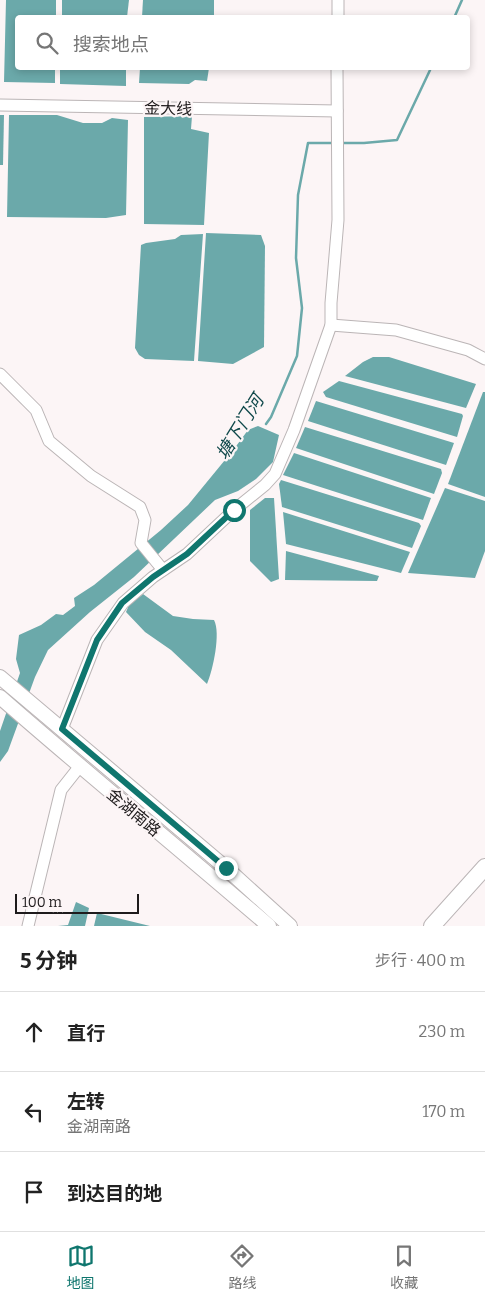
<!DOCTYPE html>
<html lang="zh">
<meta charset="utf-8">
<style>
body{margin:0;font-family:Bitter,"Noto Sans SC",serif;background:#f6f6f6;color:#222}
.scale{position:absolute;left:15px;bottom:12px;width:124px;box-sizing:border-box;padding-left:5px;border:2px solid #1e1b1c;border-top:0;font-size:14px;line-height:18px;white-space:nowrap;color:#1e1b1c;-webkit-text-stroke:4px #fcf5f6;paint-order:stroke}
.stop{position:absolute;width:15px;height:15px;margin:-11px;border:4px solid #0f766e;border-radius:50%;background:#fff}
.stop.end{background:#0f766e;border-color:#fff;box-shadow:0 1px 5px #0008}
.list{margin:0;padding:0;list-style:none}
h2{display:flex;justify-content:space-between;align-items:center;height:65px;margin:0;padding:0 20px;font-size:21px}
h2 small{font-size:16px;font-weight:400;color:#767676}
.list li{display:grid;grid-template-columns:32px 1fr auto;gap:15px;align-items:center;box-sizing:border-box;height:80px;padding:0 20px;border-top:1px solid #e0e0e0}
.list b{display:block;font-size:19px;white-space:nowrap}
.list p{margin:0;font-size:16px;white-space:nowrap;color:#767676}
.list em{font-size:16px;font-style:normal;color:#767676}
.icon{flex:none;width:28px;height:28px;fill:none;stroke:currentColor;stroke-width:2;stroke-linecap:round;stroke-linejoin:round}
.map{position:relative;flex:none;width:485px;height:926px;overflow:hidden}
.search{position:absolute;background:#fff;box-shadow:0 2px 8px #0003;left:15px;right:15px;top:15px;height:55px;display:flex;align-items:center;gap:12px;box-sizing:border-box;padding:0 18px;border-radius:5px;color:#767676;font-size:19px}
.sheet{height:305px;background:#fff}
nav{display:flex;justify-content:space-around;align-items:center;box-sizing:border-box;height:70px;border-top:1px solid #e0e0e0;background:#fff;font-size:14px;color:#767676}
nav a{display:grid;justify-items:center;gap:2px}
nav .on{color:#0f766e}
.map>svg:first-child{display:block}
.water{fill:#6ba9aa}
.lines{fill:none;stroke-linecap:round;stroke-linejoin:round}
.stream{stroke:#6ba9aa;stroke-width:2.5}
.minor-casing{stroke:#bbb5b6;stroke-width:13}
.major-casing{stroke:#bbb5b6;stroke-width:16}
.highway-casing{stroke:#bbb5b6;stroke-width:18}
.minor{stroke:#fff;stroke-width:11}
.major{stroke:#fff;stroke-width:14}
.highway{stroke:#fff;stroke-width:16}
.route{stroke:#0f766e;stroke-width:6}
.labels{text-anchor:middle;stroke-width:4.5;stroke-linejoin:round;paint-order:stroke}
.street-label{font-size:16px;fill:#1e1b1c;stroke:#fcf5f6}
.water-label{font-size:18px;font-style:italic;fill:#10494b;stroke:#fcf5f6}
</style>
<div class="map">
<svg width="485" height="926" viewBox="0 0 485 926">
<rect width="100%" height="100%" fill="#fcf5f6"/>
<g class="water">
<path d="M6 0H56V17L18 18V68H55V83L4 82Z"/>
<path d="M62 0H129L127 17H62Z"/>
<path d="M143 0H214V17H142Z"/>
<path d="M60 68H126V86L60 84Z"/>
<path d="M140 68H209L207 81 195 80 189 84 139 83Z"/>
<path d="M0 115H4L3 165H0Z"/>
<path d="M9 115H57L83 123H102L112 118 128 120 126 215 106 218 7 217Z"/>
<path d="M192 116 191 129 209 133 204 225 144 224V117Z"/>
<path d="M206 233 261 235 265 246 264 347 233 364 198 361Z"/>
<path d="M203 234 194 361 145 359 139 355 135 348 141 245 146 243 175 239 181 235Z"/>
<path d="M373 357H389L476 384 466 408 345 376 363 362Z"/>
<path d="M339 381 462 414 463 416 457 437 326 397 323 392Z"/>
<path d="M483 392H485V497L448 484Z"/>
<path d="M316 401 454 443 446 465 308 421Z"/>
<path d="M258 426 279 435 273 462 256 479 238 491 215 500 134 577 90 612 48 650 35 677 8 751 0 762V731L20 673 16 659 19 635 41 625 56 614 63 615 75 606 74 598 94 585 161 530 188 505 234 449 248 430Z"/>
<path d="M305 427 441 469 442 473 434 494 296 448Z"/>
<path d="M294 453 431 498 423 520 283 475Z"/>
<path d="M281 480 419 523 421 526 412 548 282 507 279 484Z"/>
<path d="M445 488 485 501V551L475 578 408 573Z"/>
<path d="M265 498H274L279 579 271 582 250 561V510Z"/>
<path d="M283 512 410 552 401 573 286 544Z"/>
<path d="M286 551 379 576 377 581 285 580Z"/>
<path d="M143 594 173 616 193 619 214 620C221 633 213 670 207 684L171 650 145 632 126 612 129 605Z"/>
<path d="M76 902 89 908 85 926H58L68 925Z"/>
<path d="M97 913 150 926H94Z"/>
</g>
<g class="lines">
<g class="stream">
<path d="M454 18 462 0"/>
<path d="M341 143H364L397 140 431 68"/>
<path d="M266 424 271 417 297 356 302 308 296 258 298 195 308 143H333"/>
</g>
<g class="minor-casing">
<g id="minor">
<path d="M338 18V0"/>
<path d="M0 105 337 111"/>
<path d="M331 325 396 330 468 350 485 359"/>
<path d="M0 374 36 410 49 441 91 476 140 507 145 520 141 543 163 570"/>
<path d="M62 729 97 640 123 603 153 577 187 554 234 510 265 485 275 474 294 430 331 325V303L338 220 337 68"/>
<path d="M28 926 61 790 80 766"/>
</g>
</g>
<g class="major-casing">
<g id="major">
<path d="M0 677 226 868 290 926"/>
<path d="M0 697C89 775 180 849 269 926"/>
</g>
</g>
<g class="highway-casing">
<path id="highway" d="M432 926 485 867"/>
</g>
<use href="#minor" class="minor"/>
<use href="#major" class="major"/>
<use href="#highway" class="highway"/>
</g>
<g class="lines">
<path class="route" d="M226 868 62 729 97 640 122 603 153 577 187 554 234 510"/>
</g>
<g class="labels">
<g class="street-label">
<text transform="translate(168 108) rotate(1)" y="6">金大线</text>
<text transform="translate(134 812) rotate(40)" y="6">金湖南路</text>
</g>
<g class="water-label">
<text transform="translate(240 427) rotate(-58)" y="6">塘下门河</text>
</g>
</g>
</svg>
<div class="scale">100 m</div>
<div class="stop" style="left:234px;top:510px"></div>
<div class="stop end" style="left:226px;top:868px"></div>
<div class="search"><svg class="icon" aria-label="search" viewBox="0 0 24 24"><circle cx="10" cy="10" r="6"/><path d="M15 15l6 6"/></svg>搜索地点</div>
</div>
<section class="sheet">
<h2>5 分钟<small>步行 · 400 m</small></h2>
<ul class="list">
<li><svg class="icon" aria-label="ahead" viewBox="0 0 24 24"><path d="M12 20V5M6 11l6-6 6 6"/></svg><div><b>直行</b></div><em>230 m</em></li>
<li><svg class="icon" aria-label="left" viewBox="0 0 24 24"><path d="M17 20v-9H6M10 6l-5 5 5 5"/></svg><div><b>左转</b><p>金湖南路</p></div><em>170 m</em></li>
<li><svg class="icon" aria-label="arrive" viewBox="0 0 24 24"><path d="M6 21V4h12l-3 4 3 4H6"/></svg><div><b>到达目的地</b></div></li>
</ul>
</section>
<nav>
<a class="on"><svg class="icon" aria-label="map" viewBox="0 0 24 24"><path d="M3 6l6-2 6 2 6-2v14l-6 2-6-2-6 2zM9 4v14M15 6v14"/></svg>地图</a>
<a><svg class="icon" aria-label="directions" viewBox="0 0 24 24"><path d="M12 3l9 9-9 9-9-9zM9 14v-3h6M13 9l2 2-2 2"/></svg>路线</a>
<a><svg class="icon" aria-label="saved" viewBox="0 0 24 24"><path d="M7 4h10v16l-5-4-5 4z"/></svg>收藏</a>
</nav>
